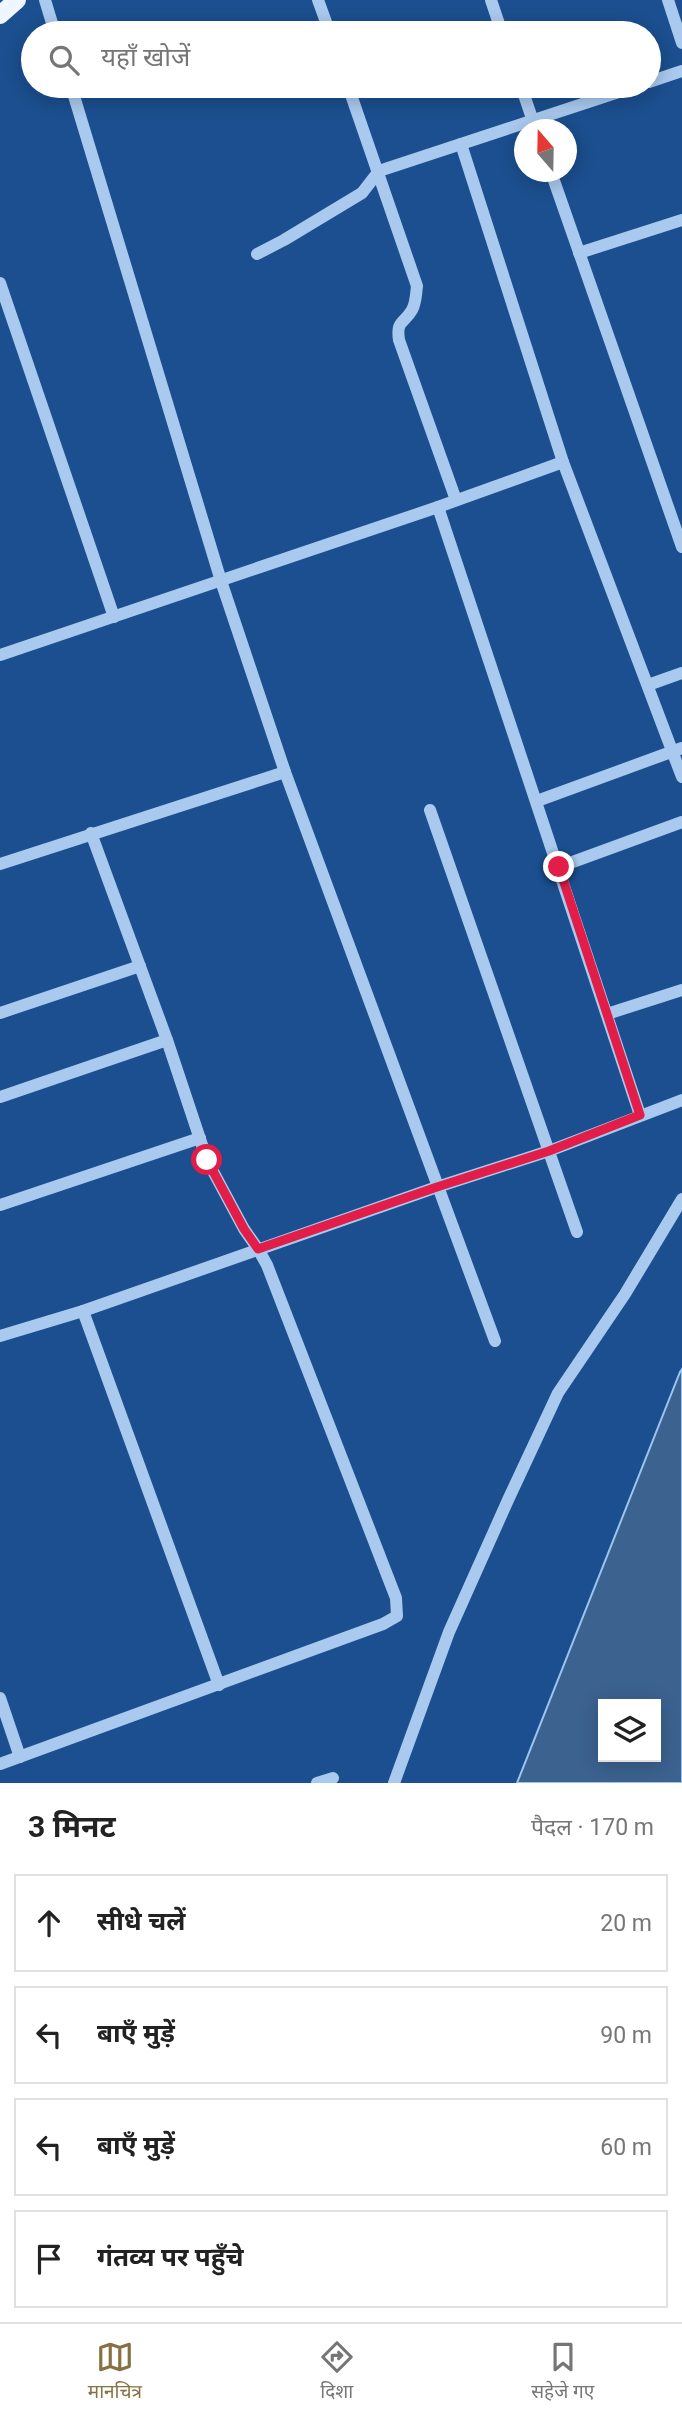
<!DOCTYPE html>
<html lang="hi">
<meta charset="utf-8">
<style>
body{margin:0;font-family:Roboto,"Noto Sans Devanagari",sans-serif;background:#f2f2f2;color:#222}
.controls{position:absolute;right:21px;bottom:21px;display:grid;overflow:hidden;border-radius:0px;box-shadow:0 4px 18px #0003}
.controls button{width:63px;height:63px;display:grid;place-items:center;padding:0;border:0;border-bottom:2px solid #e0e0e0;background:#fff;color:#222;font:35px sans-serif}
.compass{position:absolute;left:514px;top:119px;width:63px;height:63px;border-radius:50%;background:#fff;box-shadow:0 4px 18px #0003;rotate:340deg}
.stop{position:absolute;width:21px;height:21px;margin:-16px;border:5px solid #e11d48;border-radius:50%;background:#fff}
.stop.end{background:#e11d48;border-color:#fff;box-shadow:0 2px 7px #0008}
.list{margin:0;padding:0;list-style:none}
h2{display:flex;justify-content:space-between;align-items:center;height:91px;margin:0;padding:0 28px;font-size:30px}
h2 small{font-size:23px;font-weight:400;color:#767676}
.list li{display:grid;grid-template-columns:46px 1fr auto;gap:21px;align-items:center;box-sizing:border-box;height:98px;margin:0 14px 14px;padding:0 14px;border:2px solid #e0e0e0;border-radius:0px}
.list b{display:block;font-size:26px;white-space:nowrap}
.list em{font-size:23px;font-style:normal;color:#767676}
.icon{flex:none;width:38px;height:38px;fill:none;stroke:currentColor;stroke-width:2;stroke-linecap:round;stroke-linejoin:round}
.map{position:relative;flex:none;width:682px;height:1783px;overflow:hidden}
.search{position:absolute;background:#fff;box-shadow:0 4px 18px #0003;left:21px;right:21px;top:21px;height:77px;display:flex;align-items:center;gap:18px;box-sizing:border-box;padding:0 24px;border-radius:38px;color:#767676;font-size:26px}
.sheet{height:539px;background:#fff}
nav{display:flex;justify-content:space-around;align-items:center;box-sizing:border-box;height:98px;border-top:2px solid #e0e0e0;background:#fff;font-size:19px;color:#767676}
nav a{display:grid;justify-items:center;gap:4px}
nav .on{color:#857141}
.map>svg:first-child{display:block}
.water{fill:#3c6290;stroke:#9cc4f0;stroke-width:2;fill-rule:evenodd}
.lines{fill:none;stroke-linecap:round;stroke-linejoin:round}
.minor{stroke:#a9c9ee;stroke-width:12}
.major{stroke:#f0f6ff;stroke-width:18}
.route{stroke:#e11d48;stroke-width:9}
</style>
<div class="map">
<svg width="682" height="1783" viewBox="0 0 682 1783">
<rect width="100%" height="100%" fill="#1b4f8f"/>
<path class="water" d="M682 1369V1783H517L680 1372ZM603 1704H656V1757H603Z"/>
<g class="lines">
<g class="minor">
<path d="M45 0 55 33"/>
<path d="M318 0 330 33"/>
<path d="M491 0 502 33"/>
<path d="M668 0 682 43"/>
<path d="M649 82 682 71"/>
<path d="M71 86 221 581 285 772 495 1341"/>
<path d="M348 86 417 286C416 294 416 303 412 310 404 324 396 320 399 340L456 500"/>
<path d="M521 86 536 130"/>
<path d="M461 144 563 462 682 777"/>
<path d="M551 172 682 547"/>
<path d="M579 253 682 220"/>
<path d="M257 254 284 240 362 193 379 171 637 86"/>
<path d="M0 283 114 617"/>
<path d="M438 507 640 1115"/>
<path d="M0 655 438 507 563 462"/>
<path d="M648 685 682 673"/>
<path d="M537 801 682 748"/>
<path d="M430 810 577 1232"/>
<path d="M0 864 285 772"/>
<path d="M559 867 682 822"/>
<path d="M0 1013 140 966"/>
<path d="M607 1014 682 990"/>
<path d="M0 1097 167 1040"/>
<path d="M0 1205 200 1138"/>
<path d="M83 1311 219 1685"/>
<path d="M0 1336 83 1311 437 1187 549 1151 682 1100"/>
<path d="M0 1698 20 1757"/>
<path d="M0 1764 383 1624 397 1616 396 1598 267 1265 258 1249 244 1229 207 1160 167 1040 91 833"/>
<path d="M317 1783 333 1778"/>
<path d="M394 1783 449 1632 508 1500 558 1393 625 1294 682 1199"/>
</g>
<path class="major" d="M0 15 17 0"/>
</g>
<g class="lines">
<path class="route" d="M207 1160 244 1229 258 1249 437 1187 549 1151 640 1115 559 867"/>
</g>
</svg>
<div class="controls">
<button><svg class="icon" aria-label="layers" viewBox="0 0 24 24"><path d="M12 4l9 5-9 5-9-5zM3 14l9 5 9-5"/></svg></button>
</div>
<svg class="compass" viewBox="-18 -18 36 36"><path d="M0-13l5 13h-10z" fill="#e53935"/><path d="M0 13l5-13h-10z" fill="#767676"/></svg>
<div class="stop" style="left:207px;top:1160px"></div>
<div class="stop end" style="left:559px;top:867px"></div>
<div class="search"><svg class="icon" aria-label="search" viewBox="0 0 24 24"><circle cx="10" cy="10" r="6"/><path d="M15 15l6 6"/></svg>यहाँ खोजें</div>
</div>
<section class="sheet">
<h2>3 मिनट<small>पैदल · 170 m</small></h2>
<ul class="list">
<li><svg class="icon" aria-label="ahead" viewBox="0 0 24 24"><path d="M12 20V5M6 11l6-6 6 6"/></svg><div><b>सीधे चलें</b></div><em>20 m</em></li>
<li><svg class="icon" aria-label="left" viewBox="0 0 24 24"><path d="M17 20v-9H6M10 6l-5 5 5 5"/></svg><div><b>बाएँ मुड़ें</b></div><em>90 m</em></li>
<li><svg class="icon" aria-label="left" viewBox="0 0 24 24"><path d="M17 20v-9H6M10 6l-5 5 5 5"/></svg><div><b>बाएँ मुड़ें</b></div><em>60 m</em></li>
<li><svg class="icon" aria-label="arrive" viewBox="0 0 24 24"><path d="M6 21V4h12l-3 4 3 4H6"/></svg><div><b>गंतव्य पर पहुँचे</b></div></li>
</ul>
</section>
<nav>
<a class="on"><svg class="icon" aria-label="map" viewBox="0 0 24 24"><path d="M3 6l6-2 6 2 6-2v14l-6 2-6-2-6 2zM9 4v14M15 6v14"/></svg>मानचित्र</a>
<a><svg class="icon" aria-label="directions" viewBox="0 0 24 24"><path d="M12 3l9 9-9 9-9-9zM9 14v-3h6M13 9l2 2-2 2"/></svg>दिशा</a>
<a><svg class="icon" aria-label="saved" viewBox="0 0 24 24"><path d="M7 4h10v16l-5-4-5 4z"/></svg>सहेजे गए</a>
</nav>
